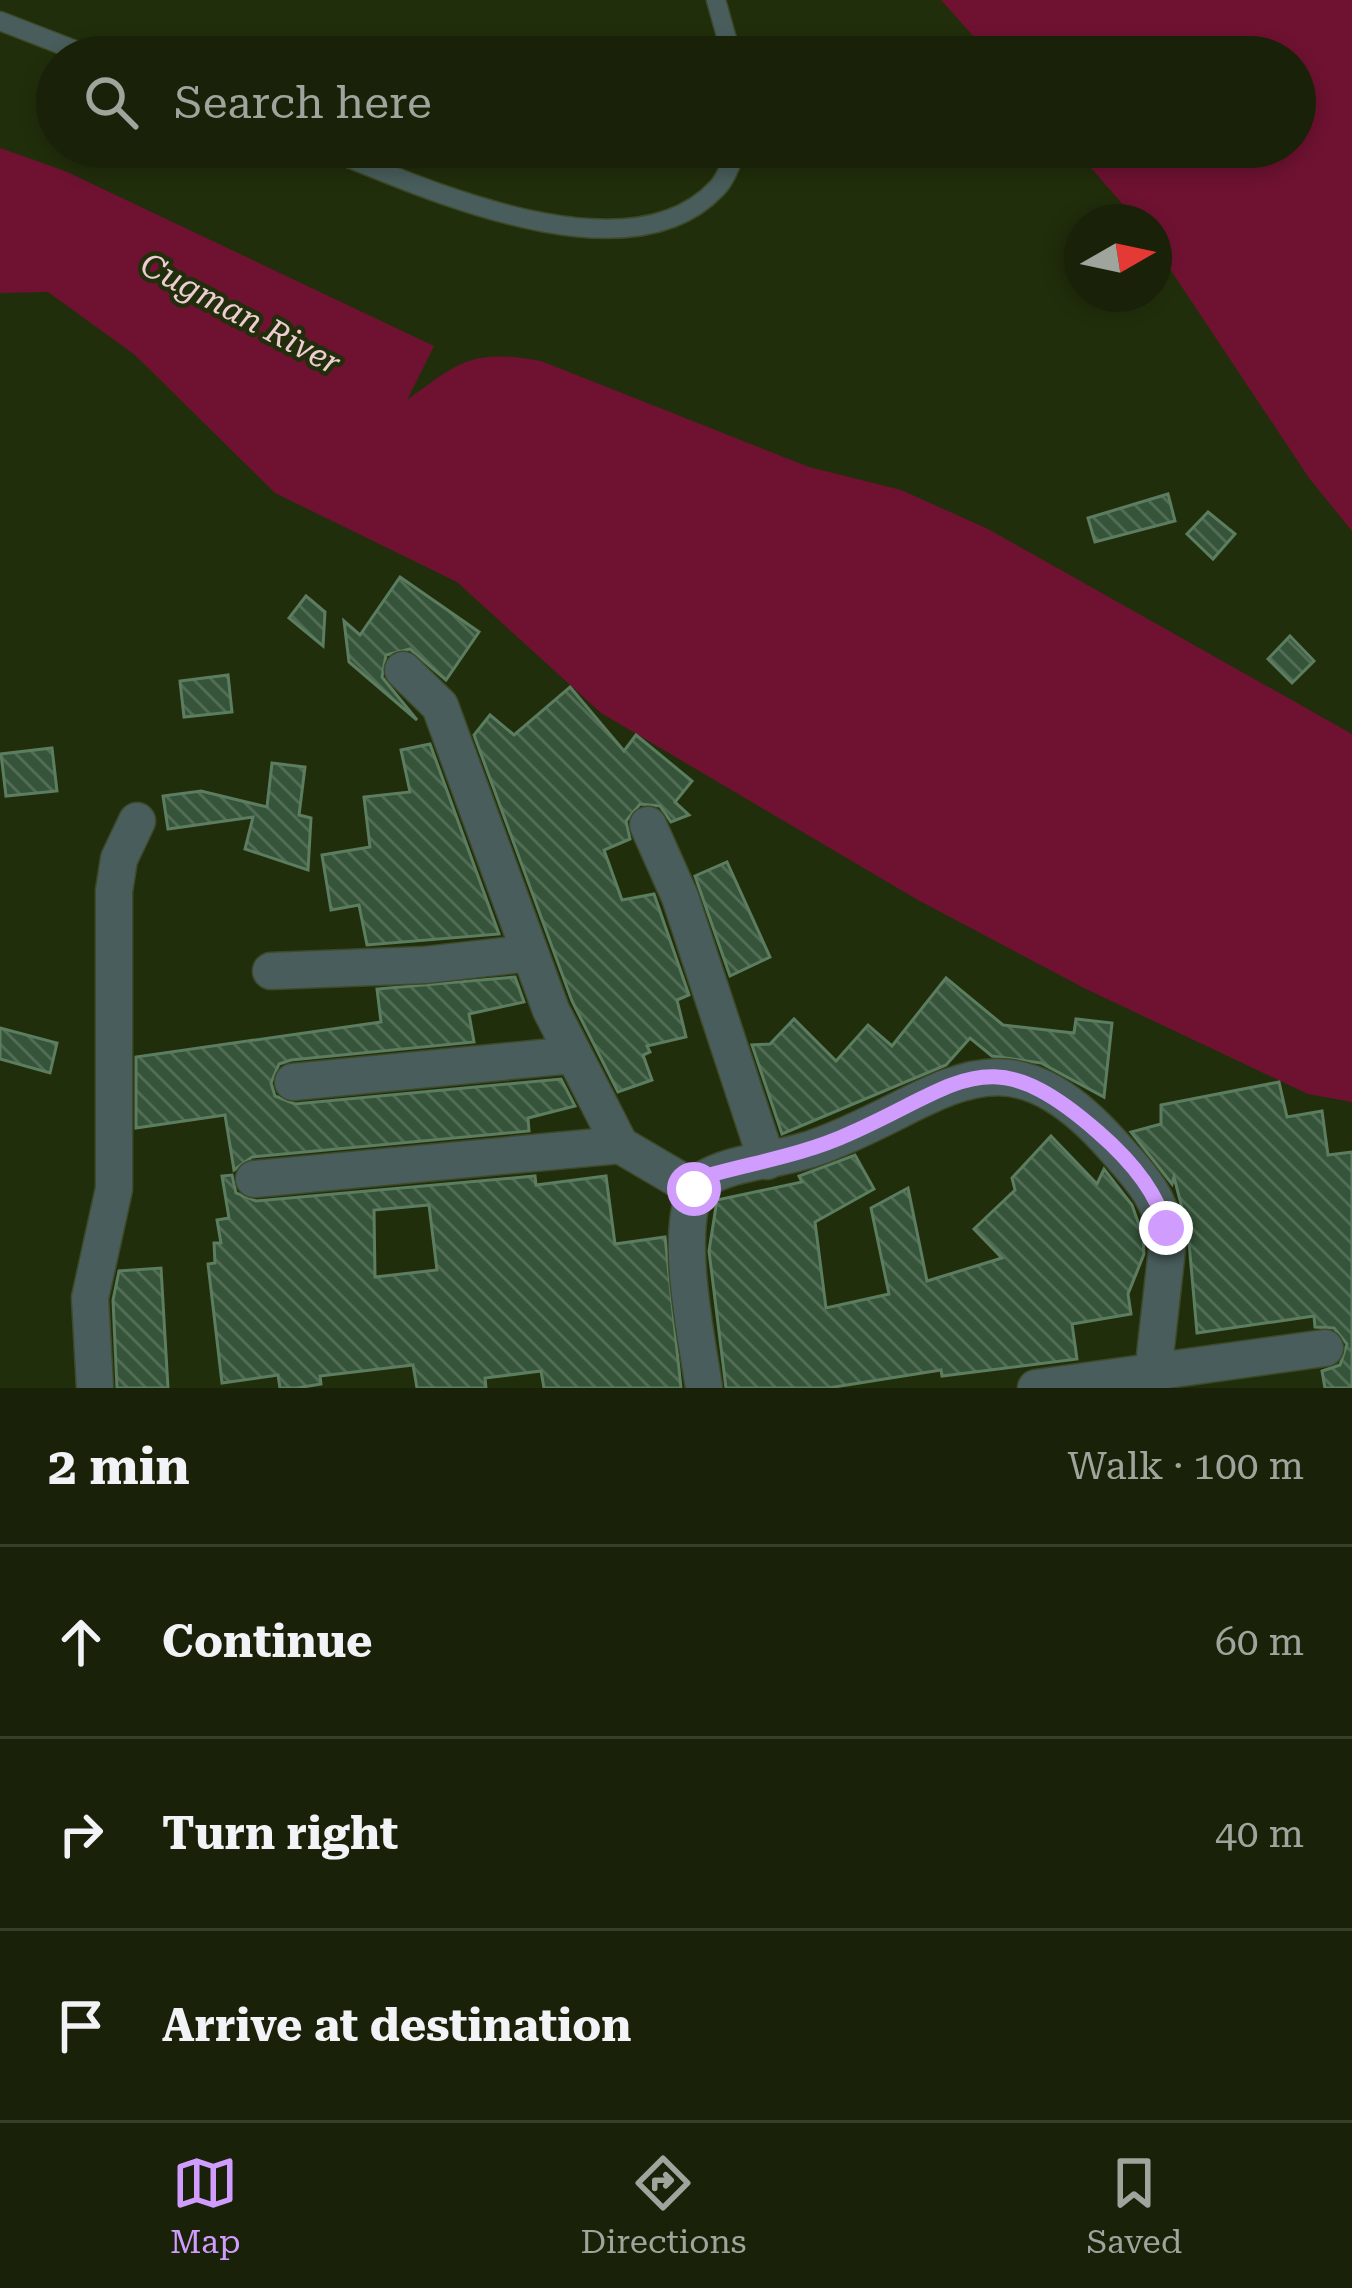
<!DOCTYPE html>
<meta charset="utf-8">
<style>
body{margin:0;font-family:"Roboto Serif",serif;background:#262f16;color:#f1f3f6}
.compass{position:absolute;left:1064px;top:204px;width:108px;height:108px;border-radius:50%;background:#192208;box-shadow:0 6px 18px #0003;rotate:81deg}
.stop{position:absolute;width:36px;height:36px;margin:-27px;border:9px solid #d09dfe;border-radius:50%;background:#fff}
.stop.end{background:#d09dfe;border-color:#fff;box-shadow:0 3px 12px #0008}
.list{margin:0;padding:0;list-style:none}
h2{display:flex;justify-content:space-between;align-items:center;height:156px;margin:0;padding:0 48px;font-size:51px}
h2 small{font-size:39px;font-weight:400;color:#9fa49c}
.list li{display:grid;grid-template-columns:78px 1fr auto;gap:36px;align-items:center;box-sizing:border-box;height:192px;padding:0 48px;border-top:3px solid #373f29}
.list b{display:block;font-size:45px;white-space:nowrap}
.list em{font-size:39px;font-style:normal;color:#9fa49c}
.icon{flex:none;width:66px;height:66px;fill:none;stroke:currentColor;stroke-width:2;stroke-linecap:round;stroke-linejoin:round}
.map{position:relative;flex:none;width:1352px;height:1388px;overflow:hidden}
.search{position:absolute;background:#192208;box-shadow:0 6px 18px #0003;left:36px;right:36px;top:36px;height:132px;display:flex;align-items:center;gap:30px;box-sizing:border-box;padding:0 42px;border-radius:66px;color:#9fa49c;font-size:45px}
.sheet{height:732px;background:#192208}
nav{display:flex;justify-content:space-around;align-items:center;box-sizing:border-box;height:168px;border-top:3px solid #373f29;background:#192208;font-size:33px;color:#9fa49c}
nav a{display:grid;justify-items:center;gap:6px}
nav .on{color:#d09dfe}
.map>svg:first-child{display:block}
.water{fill:#6f1231}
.building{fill:url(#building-back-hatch);stroke:#5c7d60;stroke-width:3;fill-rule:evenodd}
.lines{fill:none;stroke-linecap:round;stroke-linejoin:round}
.lane-casing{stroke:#3d4a29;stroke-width:21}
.street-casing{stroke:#3d4a29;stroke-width:39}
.lane{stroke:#495e5c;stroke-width:18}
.street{stroke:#495e5c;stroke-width:36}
.route{stroke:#d09dfe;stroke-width:15}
.labels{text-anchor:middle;stroke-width:9;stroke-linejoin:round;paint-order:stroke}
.water-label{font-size:33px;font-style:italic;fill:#eecdd2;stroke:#212e0b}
</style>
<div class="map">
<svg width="1352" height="1388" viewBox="0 0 1352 1388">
<defs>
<pattern id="building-back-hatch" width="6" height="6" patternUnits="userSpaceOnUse" patternTransform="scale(3)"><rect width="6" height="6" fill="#355439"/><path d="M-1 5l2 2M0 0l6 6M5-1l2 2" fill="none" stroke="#526d55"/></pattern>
</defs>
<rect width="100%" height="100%" fill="#212e0b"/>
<g class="water">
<path d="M941 0H1352V531L1309 478 1154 245V222H1138L1073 147H1295V57H992Z"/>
<path d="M0 148 65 171 434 346 407 400C461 361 471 349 541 361L809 467 901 490 988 529 1352 734V1102L1308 1094 1086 989 918 900 601 713 457 582 275 493 135 355 48 292 0 293Z"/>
</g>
<g class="building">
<path d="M1168 494 1175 521 1095 542 1088 518Z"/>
<path d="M1208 512 1235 534 1213 559 1187 534Z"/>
<path d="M400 577 479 632 446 680 410 649 386 655 382 677 417 720 349 662 344 621 360 635Z"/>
<path d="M306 596 325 612 323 646 289 618Z"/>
<path d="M1290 636 1314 661 1292 683 1268 659Z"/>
<path d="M228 675 232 712 184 717 180 681Z"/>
<path d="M570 687 624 751 636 735 692 781 675 802 689 815 671 822 660 806 640 804 626 821 630 839 604 850 622 900 654 894 689 995 677 1000 686 1037 647 1046 650 1052 643 1055 652 1080 618 1092 572 1001 474 735 490 715 514 735Z"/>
<path d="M430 744 499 934 367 945 359 905 331 910 322 855 370 847 364 797 410 792 401 750Z"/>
<path d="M52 748 57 791 6 796 1 754Z"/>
<path d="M272 763 305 767 299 815 311 818 308 870 245 849 253 817 168 829 163 796 201 791 267 807Z"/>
<path d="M727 862 770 957 730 976 695 876Z"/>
<path d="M515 977 524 1002 469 1014 474 1042 291 1060 279 1064 271 1083 275 1096 295 1104 561 1079 575 1106 528 1118 529 1131 252 1157 234 1170 225 1115 136 1128V1057L381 1022 377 989Z"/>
<path d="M946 978 1003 1025 1074 1033 1076 1019 1112 1023 1104 1097 1041 1063 992 1056 970 1038 946 1065 782 1134 752 1045 770 1044 794 1019 836 1061 868 1025 892 1046Z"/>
<path d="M0 1028 57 1043 50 1073 0 1059Z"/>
<path d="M1279 1082 1287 1117 1322 1111 1328 1155 1352 1152V1388H1325L1322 1371 1340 1365 1347 1344 1334 1328 1315 1327 1314 1316 1197 1333 1188 1231 1174 1177 1172 1184 1131 1132 1161 1124V1105Z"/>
<path d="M1051 1136 1097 1184 1104 1169 1132 1205 1143 1236 1144 1254 1128 1294 1131 1314 1072 1324 1077 1359 942 1376 941 1370 828 1388H726L709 1251 717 1200 802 1182 799 1176 855 1155 874 1189 815 1222 826 1308 889 1294 871 1208 908 1188 927 1281 1002 1258 974 1229 1015 1190 1012 1178Z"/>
<path d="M232 1175 236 1193 256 1201 535 1176 536 1185 606 1176 615 1244 665 1237 681 1388H544L541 1371 485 1378 486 1388H417L413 1365 320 1376 321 1384 297 1388H280L278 1375 222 1383 208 1264 215 1263 214 1243H221L217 1220 229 1218 222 1176ZM429 1205 437 1270 375 1277 374 1210Z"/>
<path d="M161 1268 168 1388H117L113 1300 119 1271Z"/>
</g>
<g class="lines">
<g class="lane-casing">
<g id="lane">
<path d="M716 0 732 57"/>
<path d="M0 21 93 57"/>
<path d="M321 147C420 186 628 284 717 188 727 178 732 160 738 147"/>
</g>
</g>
<g class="street-casing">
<g id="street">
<path d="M403 670 440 706 551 1010 620 1145 695 1189"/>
<path d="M648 825 680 897 767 1161"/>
<path d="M271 971 425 965 530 953"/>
<path d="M293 1082 573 1055"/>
<path d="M254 1179 620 1145"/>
<path d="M95 1388 90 1298 114 1189V891L119 859 137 821"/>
<path d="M704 1388C697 1339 671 1221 701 1181 733 1160 779 1161 814 1148 940 1104 997 1014 1114 1147 1143 1179 1166 1204 1167 1249L1153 1373"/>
<path d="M1036 1388 1325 1348"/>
</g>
</g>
<use href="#lane" class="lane"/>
<use href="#street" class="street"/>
</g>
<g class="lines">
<path class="route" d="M694 1189 710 1175C757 1162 806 1154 851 1133 963 1083 990 1037 1098 1132 1128 1158 1157 1190 1166 1228"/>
</g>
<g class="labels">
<g class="water-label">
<text transform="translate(241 313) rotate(28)" y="12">Cugman River</text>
</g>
</g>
</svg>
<svg class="compass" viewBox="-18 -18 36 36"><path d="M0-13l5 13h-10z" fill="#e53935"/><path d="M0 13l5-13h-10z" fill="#9fa49c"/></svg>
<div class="stop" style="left:694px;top:1189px"></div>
<div class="stop end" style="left:1166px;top:1228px"></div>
<div class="search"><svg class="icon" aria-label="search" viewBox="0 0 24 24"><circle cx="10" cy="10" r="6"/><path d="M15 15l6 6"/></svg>Search here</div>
</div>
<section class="sheet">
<h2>2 min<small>Walk · 100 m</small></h2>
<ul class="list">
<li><svg class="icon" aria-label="ahead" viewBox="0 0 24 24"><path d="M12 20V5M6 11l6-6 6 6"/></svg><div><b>Continue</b></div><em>60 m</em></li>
<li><svg class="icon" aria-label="right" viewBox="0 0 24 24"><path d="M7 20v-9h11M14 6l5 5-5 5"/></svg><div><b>Turn right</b></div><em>40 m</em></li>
<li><svg class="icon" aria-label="arrive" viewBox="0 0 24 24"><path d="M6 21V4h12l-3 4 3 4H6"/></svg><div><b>Arrive at destination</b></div></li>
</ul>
</section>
<nav>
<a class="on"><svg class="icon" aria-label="map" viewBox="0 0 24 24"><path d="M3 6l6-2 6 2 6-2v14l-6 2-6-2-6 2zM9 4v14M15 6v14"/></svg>Map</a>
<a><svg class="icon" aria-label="directions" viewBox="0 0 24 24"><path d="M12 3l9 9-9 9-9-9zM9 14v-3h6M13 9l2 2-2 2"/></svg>Directions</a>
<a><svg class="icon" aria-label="saved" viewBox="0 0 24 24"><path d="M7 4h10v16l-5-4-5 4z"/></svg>Saved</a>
</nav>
